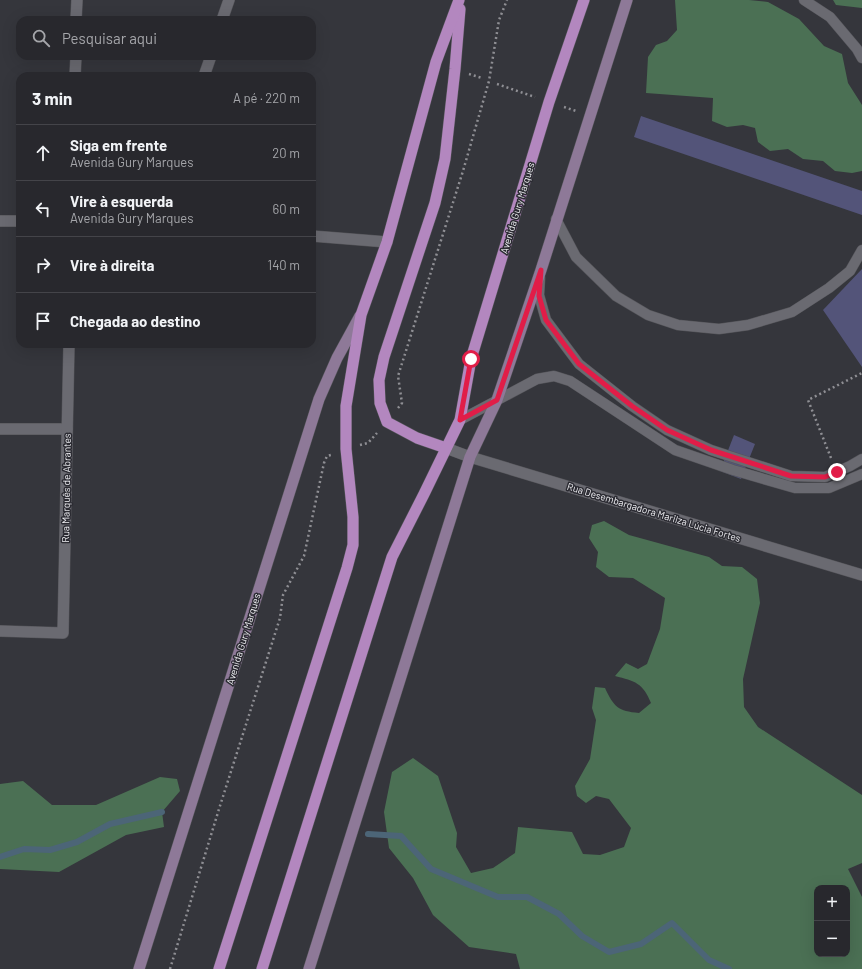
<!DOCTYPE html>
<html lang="pt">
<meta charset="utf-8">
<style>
body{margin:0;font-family:Barlow,sans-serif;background:#303035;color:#f1f3f6}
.controls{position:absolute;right:12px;bottom:12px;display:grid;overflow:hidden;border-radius:8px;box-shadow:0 4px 16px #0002}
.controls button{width:36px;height:36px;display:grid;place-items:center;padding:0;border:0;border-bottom:1px solid #444449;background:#28282d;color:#f1f3f6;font:20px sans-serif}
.stop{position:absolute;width:12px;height:12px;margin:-9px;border:3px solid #e11d48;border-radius:50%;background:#fff}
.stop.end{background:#e11d48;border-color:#fff;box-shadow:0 1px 4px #0008}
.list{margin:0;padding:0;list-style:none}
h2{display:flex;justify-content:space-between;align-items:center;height:52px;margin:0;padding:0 16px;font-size:17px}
h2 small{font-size:13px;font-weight:400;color:#a5a6aa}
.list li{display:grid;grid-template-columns:26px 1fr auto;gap:12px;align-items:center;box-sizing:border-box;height:56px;padding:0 16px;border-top:1px solid #444449}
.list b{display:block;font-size:15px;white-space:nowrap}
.list p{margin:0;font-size:13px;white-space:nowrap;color:#a5a6aa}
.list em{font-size:13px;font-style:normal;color:#a5a6aa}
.icon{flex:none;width:22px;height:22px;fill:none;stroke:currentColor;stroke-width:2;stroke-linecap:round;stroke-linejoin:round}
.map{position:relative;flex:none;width:862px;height:969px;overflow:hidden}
.search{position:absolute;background:#28282d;box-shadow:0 4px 16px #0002;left:16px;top:16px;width:300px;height:44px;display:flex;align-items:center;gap:10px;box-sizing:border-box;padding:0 14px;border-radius:12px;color:#a5a6aa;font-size:15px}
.panel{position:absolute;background:#28282d;box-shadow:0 4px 16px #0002;left:16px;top:72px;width:300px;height:276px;border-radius:12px}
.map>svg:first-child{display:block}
.forest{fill:#4b7054;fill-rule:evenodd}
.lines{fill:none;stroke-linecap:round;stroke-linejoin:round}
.stream{stroke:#4c6577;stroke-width:6}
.building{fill:#535479}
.service-casing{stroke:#545459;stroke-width:11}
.minor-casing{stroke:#545459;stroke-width:12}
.tertiary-casing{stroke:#545459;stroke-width:12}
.secondary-casing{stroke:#545459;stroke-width:12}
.primary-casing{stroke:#545459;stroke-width:12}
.path{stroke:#8f8f94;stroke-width:2.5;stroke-dasharray:2 3;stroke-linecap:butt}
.service{stroke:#6a6a71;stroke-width:10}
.minor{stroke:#6a6a71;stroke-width:11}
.tertiary{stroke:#6a6a71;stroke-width:11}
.secondary{stroke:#8e7998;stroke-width:11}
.primary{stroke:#b387bf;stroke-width:11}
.route{stroke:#e11d48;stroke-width:5}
.labels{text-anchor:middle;stroke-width:3;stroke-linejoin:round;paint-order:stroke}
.street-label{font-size:10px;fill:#f0f0f4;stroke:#2b2b32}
</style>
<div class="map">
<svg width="862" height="969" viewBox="0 0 862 969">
<rect width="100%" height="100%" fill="#35363c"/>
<g class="forest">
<path d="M675 0H749L768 2 799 19 824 46 842 54 848 83 862 105V171L852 173 835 171 823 161 803 159 788 149 770 151 758 142 755 128 743 125 727 127 712 121 713 98 646 93 648 57 656 45 667 41 677 30Z"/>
<path d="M833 0H862V8L836 5Z"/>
<path d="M604 521 629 535 709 557 722 566 742 567 757 579 760 603 743 679 744 707 758 727 862 795V863L848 869 862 897V969H520L516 954 469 947 433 915 413 878 389 848 384 812 392 772 413 758 438 776 457 833 456 847 471 873 493 868 515 853 518 827 572 832 583 854 600 855 624 847 631 828 609 799 596 796 586 803 577 796 575 786 590 759 596 720 592 708 595 687 605 688C614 707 618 711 639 713L651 703C643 683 635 681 615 676L626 663 638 669 647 664 660 629 665 598 633 578 609 577 596 567 598 552 589 538 592 525ZM817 888H847V954H817Z"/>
<path d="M160 777 177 779 180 791 162 812 164 827 126 835 59 872 0 869V784L23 781 52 805H96Z"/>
</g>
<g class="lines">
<g class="stream">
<path d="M368 834 401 836 431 869 498 897H527L559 914 582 936 609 952 641 944 672 923 709 960 729 969"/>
<path d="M0 857 24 849 50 850 77 842 110 824 162 812"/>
</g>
</g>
<g class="building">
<path d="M641 116 862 191V215L634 137Z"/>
<path d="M862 269V367L823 310Z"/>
<path d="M734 435 755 444 741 479 720 471Z"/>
</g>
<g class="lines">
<g class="service-casing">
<g id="service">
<path d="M804 0 830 17 857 49 862 58"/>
<path d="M556 219 576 257 616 296 648 315 678 325 719 329 748 325 792 312 829 288 850 271 862 250"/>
<path d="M540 278 539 295 546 320 579 364 632 406 667 430 711 450 791 476 825 477 850 466 862 459"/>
<path d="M460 420 537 379 554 376 570 381 675 450 733 470 795 488H829L862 474"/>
</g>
</g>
<g class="minor-casing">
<g id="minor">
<path d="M76 20 77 0"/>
<path d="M222 20 229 0"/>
<path d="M75 76 76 56"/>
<path d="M204 76 211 56"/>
<path d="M0 221H20"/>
<path d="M312 236 387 242"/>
<path d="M0 429H67"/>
<path d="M0 631 63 633 69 344"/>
</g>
</g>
<g class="tertiary-casing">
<path id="tertiary" d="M446 448 470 457 862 575"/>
</g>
<g class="secondary-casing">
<g id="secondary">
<path d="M139 969 319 399 337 358 360 316"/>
<path d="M309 969 470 457 497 400 541 270 627 0"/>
</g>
</g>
<g class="primary-casing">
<g id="primary">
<path d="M446 448 417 438 387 422 380 403 379 380 384 357 435 203 445 159 455 69 460 9"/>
<path d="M219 969 347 568 353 545V517L346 449V406L361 315 387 242 436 62 459 0"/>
<path d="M262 969 392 557 424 494 460 420 471 359 549 102 584 0"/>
</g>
</g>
<g class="path">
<path d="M469 74 482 78"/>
<path d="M497 84 535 97"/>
<path d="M564 107 576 111"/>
<path d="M398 408 402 403 398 376 463 171 489 81 499 20 507 0"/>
<path d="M360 445 368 443 377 433"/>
<path d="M831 458 808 400 862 373"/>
<path d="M170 969 219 809 280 618 283 595 304 556 324 463 327 456 331 455"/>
</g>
<use href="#service" class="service"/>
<use href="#minor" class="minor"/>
<use href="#tertiary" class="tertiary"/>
<use href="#secondary" class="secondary"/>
<use href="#primary" class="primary"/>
</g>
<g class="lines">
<path class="route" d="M471 359 460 420 497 400 541 270 539 296 546 320 579 364 632 406 667 430 711 450 791 476 825 477 837 472"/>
</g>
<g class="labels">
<g class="street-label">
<text transform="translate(517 208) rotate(-73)" y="4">Avenida Gury Marques</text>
<text transform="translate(66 488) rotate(-89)" y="4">Rua Marquês de Abrantes</text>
<text transform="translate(654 512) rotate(17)" y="4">Rua Desembargadora Marilza Lúcia Fortes</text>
<text transform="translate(243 639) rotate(-73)" y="4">Avenida Gury Marques</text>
</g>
</g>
</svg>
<div class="controls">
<button>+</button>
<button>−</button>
</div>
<div class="stop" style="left:471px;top:359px"></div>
<div class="stop end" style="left:837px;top:472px"></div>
<div class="search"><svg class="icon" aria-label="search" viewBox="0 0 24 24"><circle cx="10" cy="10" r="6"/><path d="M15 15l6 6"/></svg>Pesquisar aqui</div>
<section class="panel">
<h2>3 min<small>A pé · 220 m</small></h2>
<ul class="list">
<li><svg class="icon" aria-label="ahead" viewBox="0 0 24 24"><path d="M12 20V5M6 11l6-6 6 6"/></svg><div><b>Siga em frente</b><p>Avenida Gury Marques</p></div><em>20 m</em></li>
<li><svg class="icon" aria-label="left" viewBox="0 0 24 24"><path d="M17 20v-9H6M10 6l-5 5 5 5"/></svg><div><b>Vire à esquerda</b><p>Avenida Gury Marques</p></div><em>60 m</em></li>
<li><svg class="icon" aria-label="right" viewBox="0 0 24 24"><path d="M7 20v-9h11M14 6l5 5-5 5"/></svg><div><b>Vire à direita</b></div><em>140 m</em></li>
<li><svg class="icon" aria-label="arrive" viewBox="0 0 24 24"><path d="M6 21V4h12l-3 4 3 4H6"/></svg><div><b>Chegada ao destino</b></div></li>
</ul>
</section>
</div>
